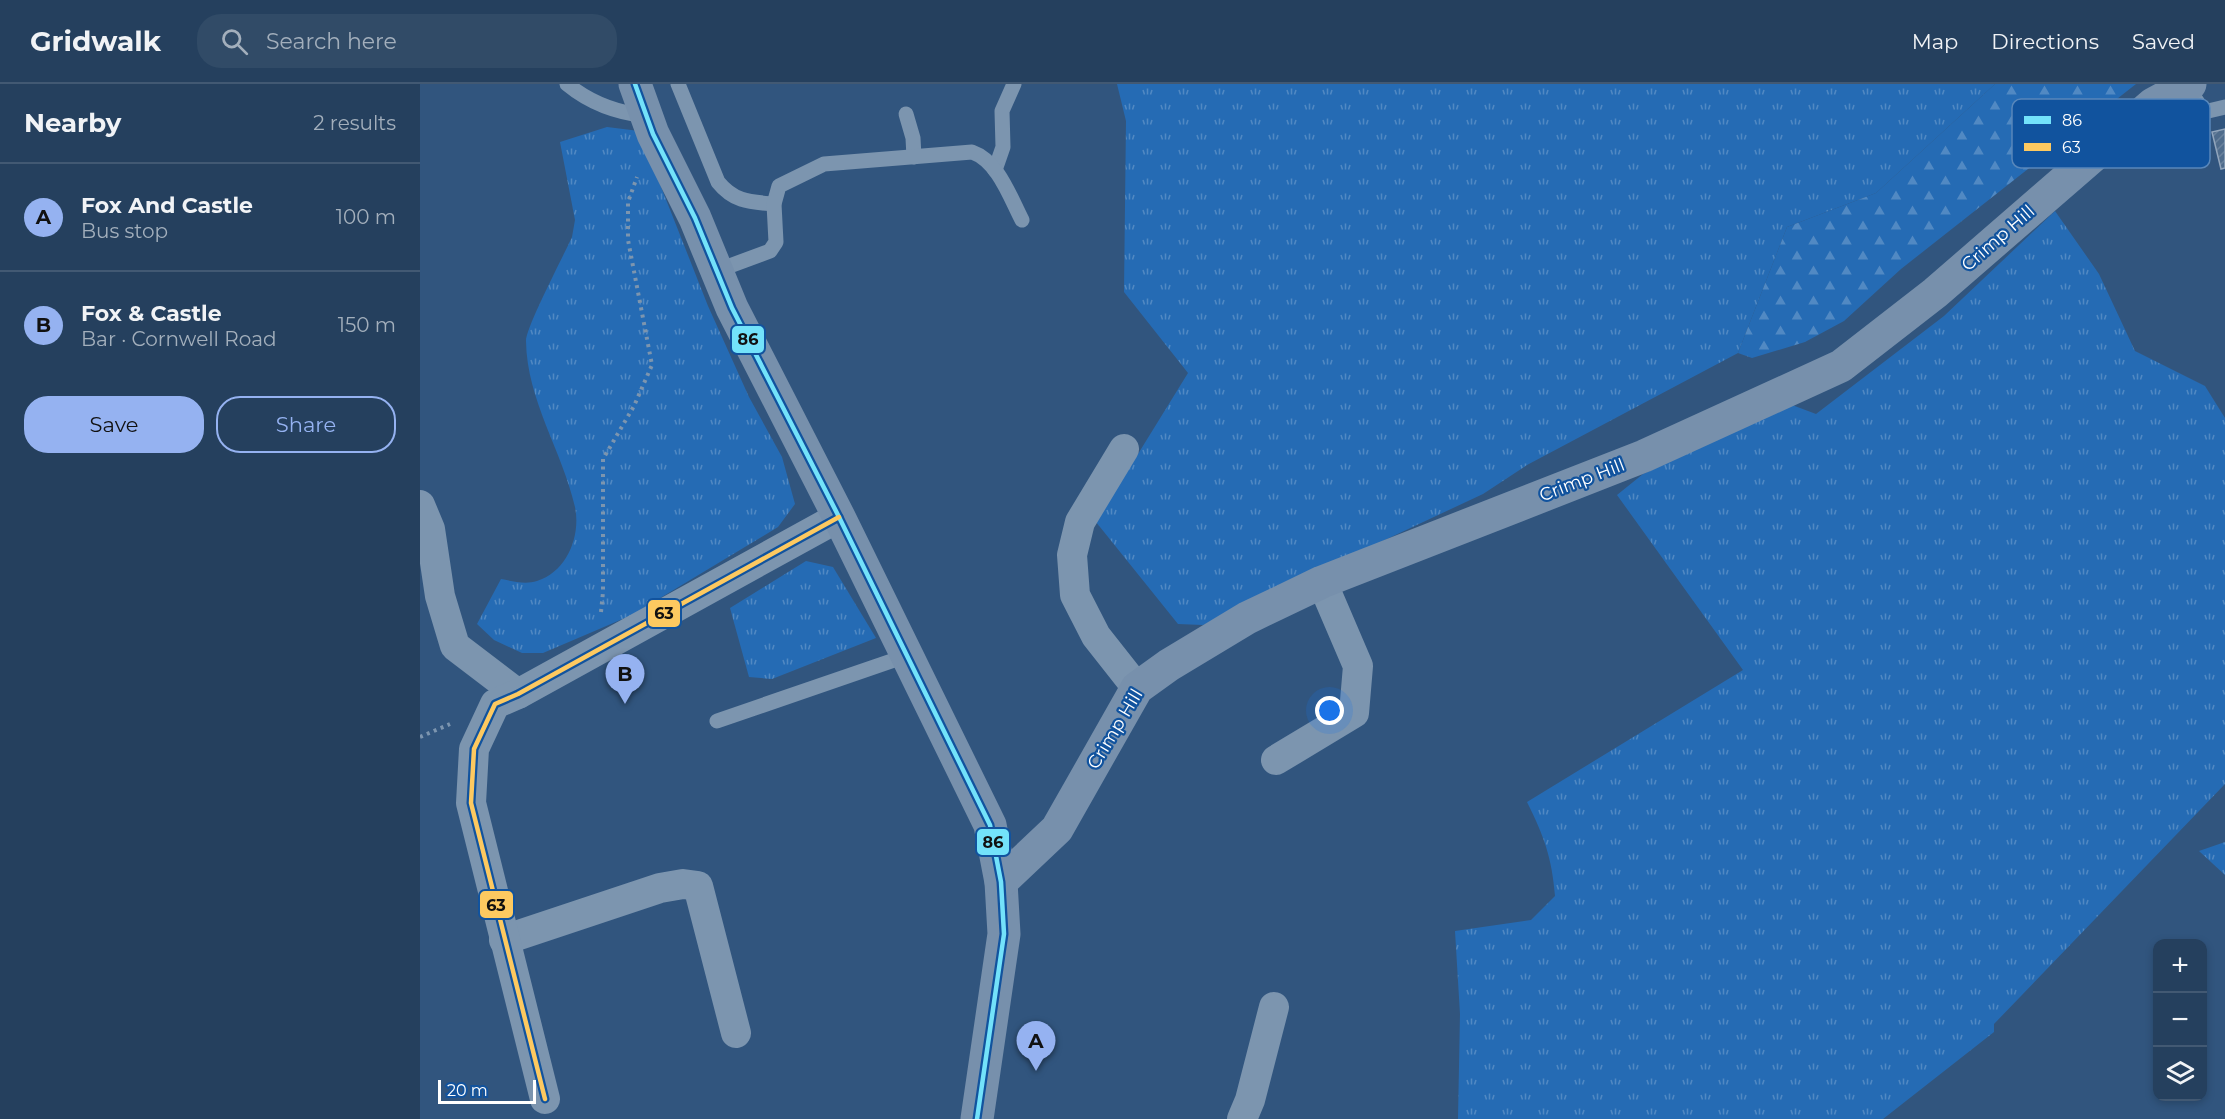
<!DOCTYPE html>
<meta charset="utf-8">
<style>
body{margin:0;font-family:Montserrat,sans-serif;background:#314b67;color:#f1f3f6}
.controls{position:absolute;right:18px;bottom:18px;display:grid;overflow:hidden;border-radius:12px;box-shadow:0 3px 9px #0003}
.controls button{width:54px;height:54px;display:grid;place-items:center;padding:0;border:0;border-bottom:2px solid #425973;background:#25405e;color:#f1f3f6;font:30px sans-serif}
.scale{position:absolute;left:18px;bottom:15px;width:98px;box-sizing:border-box;padding-left:6px;border:3px solid #fff;border-top:0;font-size:16px;line-height:21px;white-space:nowrap;color:#fff;-webkit-text-stroke:4px #11539e;paint-order:stroke}
.you{position:absolute;left:910px;top:627px;width:21px;height:21px;margin:-15px;border:4px solid #fff;border-radius:50%;background:#1a73e8;box-shadow:0 0 0 9px #1a73e833}
.badge{display:grid;place-items:center;width:39px;height:39px;border-radius:50%;background:#95b2f1;color:#111;font-size:20px;font-weight:700}
.pin{position:absolute;translate:-50% -50px;filter:drop-shadow(0 2px 3px #0008)}
.pin::after{content:'';position:absolute;top:32px;width:21px;height:18px;background:inherit;clip-path:polygon(0 0,100% 0,50% 100%)}
.list{margin:0;padding:0;list-style:none}
h2{display:flex;justify-content:space-between;align-items:center;height:78px;margin:0;padding:0 24px;font-size:26px}
h2 small{font-size:20px;font-weight:400;color:#a3afbc}
.list li{display:grid;grid-template-columns:39px 1fr auto;gap:18px;align-items:center;box-sizing:border-box;height:108px;padding:0 24px;border-top:2px solid #425973}
.list b{display:block;font-size:22px;white-space:nowrap}
.list p{margin:0;font-size:20px;white-space:nowrap;color:#a3afbc}
.list em{font-size:20px;font-style:normal;color:#a3afbc}
.actions{display:flex;gap:12px;padding:18px 24px}
.actions a{flex:1;padding:14px 0;border:2px solid #95b2f1;border-radius:24px;text-align:center;font-size:21px;color:#95b2f1}
.actions .main{background:#95b2f1;color:#111}
.icon{flex:none;width:33px;height:33px;fill:none;stroke:currentColor;stroke-width:2;stroke-linecap:round;stroke-linejoin:round}
.map{position:relative;flex:none;width:1805px;height:1035px;overflow:hidden}
header{display:flex;align-items:center;gap:36px;box-sizing:border-box;height:84px;padding:0 30px;background:#25405e;border-bottom:2px solid #425973}
header strong{font-size:28px}
nav{display:flex;gap:33px;margin-inline-start:auto;font-size:21px}
.search{width:420px;height:54px;background:#314b67;display:flex;align-items:center;gap:15px;box-sizing:border-box;padding:0 21px;border-radius:24px;color:#a3afbc;font-size:22px}
main{display:flex}
aside{flex:1;background:#25405e}
.map>svg:first-child{display:block}
.grass{fill:url(#grass-tufts)}
.forest{fill:url(#forest-firs)}
.building{fill:url(#building-hatch);stroke:#91a5bc;stroke-width:1.5}
.lines{fill:none;stroke-linecap:round;stroke-linejoin:round}
.path{stroke:#7c95af;stroke-width:4;stroke-dasharray:3 4.5;stroke-linecap:butt}
.lane{stroke:#7c95af;stroke-width:15}
.street{stroke:#7c95af;stroke-width:30}
.secondary{stroke:#7790ac;stroke-width:33}
.bus-1-casing{stroke:#11539e;stroke-width:9}
.bus-2-casing{stroke:#11539e;stroke-width:9}
.bus-1{stroke:#73e2fa;stroke-width:4.5}
.bus-2{stroke:#fdc960;stroke-width:4.5}
.labels{text-anchor:middle;stroke-width:4.5;stroke-linejoin:round;paint-order:stroke}
.street-label{font-size:18px;fill:#fff;stroke:#11539e}
.key{fill:#11539e;stroke:#5887bb;stroke-width:1.5}
.key-label{font-size:16px;fill:#fff}
.line-badge{stroke:#11539e;stroke-width:2}
.pale-badge-label{font-size:16px;text-anchor:middle;font-weight:bold;fill:#111}
</style>
<header>
<strong>Gridwalk</strong>
<div class="search"><svg class="icon" aria-label="search" viewBox="0 0 24 24"><circle cx="10" cy="10" r="6"/><path d="M15 15l6 6"/></svg>Search here</div>
<nav><a>Map</a><a>Directions</a><a>Saved</a></nav>
</header>
<main>
<aside>
<h2>Nearby<small>2 results</small></h2>
<ul class="list">
<li><span class="badge">A</span><div><b>Fox And Castle</b><p>Bus stop</p></div><em>100 m</em></li>
<li><span class="badge">B</span><div><b>Fox &amp; Castle</b><p>Bar · Cornwell Road</p></div><em>150 m</em></li>
</ul>
<div class="actions"><a class="main">Save</a><a>Share</a></div>
</aside>
<div class="map">
<svg width="1805" height="1035" viewBox="0 0 1805 1035">
<defs>
<pattern id="grass-tufts" width="24" height="20" patternUnits="userSpaceOnUse" patternTransform="scale(1.5)"><rect width="24" height="20" fill="#256bb4"/><path d="M3 7l-1-3M5 7V3M7 7l1-3M15 17l-1-3M17 17v-4M19 17l1-3" fill="none" stroke="#5189c3"/></pattern>
<pattern id="forest-firs" width="22" height="20" patternUnits="userSpaceOnUse" patternTransform="scale(1.5)"><rect width="22" height="20" fill="#256bb4"/><path d="M5 1l3.5 6h-7zM16 11l3.5 6h-7z" fill="#5189c3"/></pattern>
<pattern id="building-hatch" width="6" height="6" patternUnits="userSpaceOnUse" patternTransform="scale(1.5)"><rect width="6" height="6" fill="#4f6c8c"/><path d="M-1 1l2-2M0 6l6-6M5 7l2-2" fill="none" stroke="#69829d"/></pattern>
</defs>
<rect width="100%" height="100%" fill="#31557e"/>
<g class="grass">
<path d="M697 0H1575L1456 109 1367 143 1318 269 1107 381 1063 410 783 541 758 540 676 438 768 289 704 208 706 37Z"/>
<path d="M187 43 219 47 288 222 329 313 362 373 375 420 358 443 212 531 123 569H102L74 556 57 540 81 495C92 497 105 501 117 497 147 488 161 452 155 423 142 366 107 317 106 257 106 243 144 171 152 153L155 136 140 58Z"/>
<path d="M1635 127 1679 190 1715 267 1785 302 1805 334V700L1574 940V948L1463 1035H1038L1040 930 1035 847 1111 836 1135 812C1132 774 1124 752 1107 718L1323 586 1197 411 1223 390 1372 321 1396 330 1524 232Z"/>
<path d="M386 477 413 483 456 554 352 595 329 593 310 524Z"/>
<path d="M1805 758V791L1779 767Z"/>
</g>
<path class="forest" d="M1575 0H1716L1481 185 1424 237 1385 258 1332 274 1318 269 1367 143 1456 109Z"/>
<path class="building" d="M1805 45V84L1801 85 1792 48Z"/>
<g class="lines">
<g class="path">
<path d="M181 528 183 508V375L214 322 232 281 208 156V118L217 93"/>
<path d="M0 653 30 640"/>
</g>
<g class="lane">
<path d="M147 0C170 19 197 29 227 32"/>
<path d="M258 0 298 98C314 118 330 118 354 120"/>
<path d="M1767 2 1784 28 1805 23"/>
<path d="M486 30 493 54 494 73"/>
<path d="M575 86 583 63 582 27 594 0"/>
<path d="M296 187 350 167 356 158 354 120 359 102 404 80 552 68C578 77 590 113 602 136"/>
<path d="M297 637 486 572"/>
</g>
<g class="street">
<path d="M704 365 660 438 652 471 655 511 676 552 717 604"/>
<path d="M0 421 10 445 20 512 35 562 98 610"/>
<path d="M856 676 934 629 938 582 902 498"/>
<path d="M84 856 240 804 263 800 278 802 316 949"/>
<path d="M125 1015 51 719 54 665 75 620 98 610 419 433"/>
<path d="M822 1035 830 1016 854 923"/>
</g>
<g class="secondary">
<path d="M215 0 233 50 275 134 312 224 419 433 570 741 581 798 584 850 557 1035"/>
<path d="M581 798 637 745 717 604 749 581 827 534 902 498 1224 372 1421 282 1515 209 1733 20 1770 0"/>
</g>
<g class="bus-1-casing">
<path id="bus-1" d="M215 0 233 50 275 134 312 224 419 433 570 741 581 798 584 850 557 1035"/>
</g>
<g class="bus-2-casing">
<path id="bus-2" d="M125 1015 51 719 54 665 75 620 98 610 419 433"/>
</g>
<use href="#bus-1" class="bus-1"/>
<use href="#bus-2" class="bus-2"/>
</g>
<g class="labels">
<g class="street-label">
<text transform="translate(1578 154) rotate(-41)" y="6">Crimp Hill</text>
<text transform="translate(1162 396) rotate(-21)" y="6">Crimp Hill</text>
<text transform="translate(695 645) rotate(-59)" y="6">Crimp Hill</text>
</g>
</g>
<rect x="1592" y="15" width="198" height="69" rx="9" class="key"/>
<rect x="1604" y="32" width="27" height="8" fill="#73e2fa"/>
<rect x="1604" y="59" width="27" height="8" fill="#fdc960"/>
<g class="key-label">
<text x="1642" y="42">86</text>
<text x="1642" y="69">63</text>
</g>
<g class="line-badge">
<rect x="311" y="241" width="34" height="29" rx="6" fill="#73e2fa"/>
<rect x="227" y="515" width="34" height="29" rx="6" fill="#fdc960"/>
<rect x="556" y="744" width="34" height="28" rx="6" fill="#73e2fa"/>
<rect x="59" y="806" width="35" height="29" rx="6" fill="#fdc960"/>
</g>
<g class="pale-badge-label">
<text x="328" y="261">86</text>
<text x="244" y="535">63</text>
<text x="573" y="764">86</text>
<text x="76" y="827">63</text>
</g>
</svg>
<div class="controls">
<button>+</button>
<button>−</button>
<button><svg class="icon" aria-label="layers" viewBox="0 0 24 24"><path d="M12 4l9 5-9 5-9-5zM3 14l9 5 9-5"/></svg></button>
</div>
<div class="scale">20 m</div>
<div class="you"></div>
<div class="pin badge" style="left:616px;top:987px">A</div>
<div class="pin badge" style="left:205px;top:620px">B</div>
</div>
</main>
